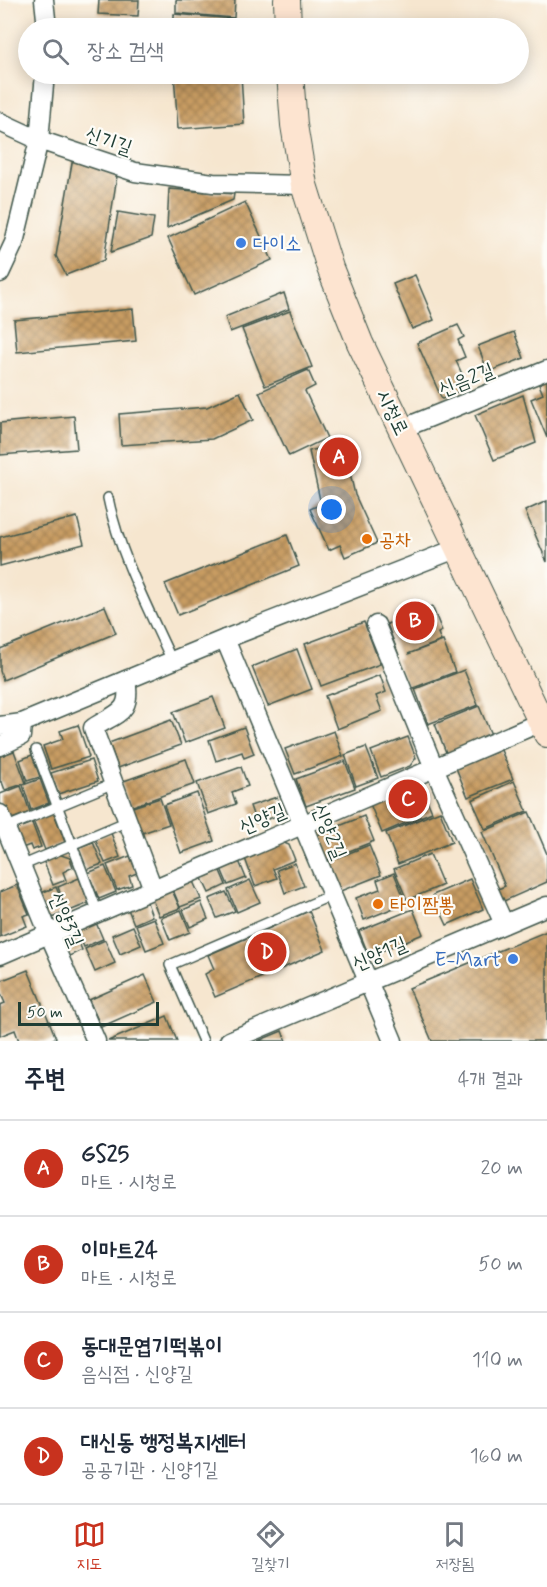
<!DOCTYPE html>
<html lang="ko">
<meta charset="utf-8">
<style>
body{margin:0;font-family:Mynerve,"Poor Story",sans-serif;background:#f6f6f7;color:#1f2937}
.scale{position:absolute;left:18px;bottom:15px;width:141px;box-sizing:border-box;padding-left:6px;border:3px solid #1f3d34;border-top:0;font-size:16px;line-height:21px;white-space:nowrap;color:#1f3d34;-webkit-text-stroke:4px #fdfcf7;paint-order:stroke}
.you{position:absolute;left:332px;top:510px;width:21px;height:21px;margin:-15px;border:4px solid #fff;border-radius:50%;background:#1a73e8;box-shadow:0 0 0 9px #1a73e833}
.badge{display:grid;place-items:center;width:39px;height:39px;border-radius:50%;background:#c8321e;color:#fff;font-size:20px;font-weight:700}
.pin{position:absolute;translate:-50% -50%;border:3px solid #fff;box-shadow:0 2px 6px #0006}
.list{margin:0;padding:0;list-style:none}
h2{display:flex;justify-content:space-between;align-items:center;height:78px;margin:0;padding:0 24px;font-size:26px}
h2 small{font-size:20px;font-weight:400;color:#747a83}
.list li{display:grid;grid-template-columns:39px 1fr auto;gap:18px;align-items:center;box-sizing:border-box;height:96px;padding:0 24px;border-top:2px solid #e0e1e3}
.list b{display:block;font-size:22px;white-space:nowrap}
.list p{margin:0;font-size:20px;white-space:nowrap;color:#747a83}
.list em{font-size:20px;font-style:normal;color:#747a83}
.icon{flex:none;width:33px;height:33px;fill:none;stroke:currentColor;stroke-width:2;stroke-linecap:round;stroke-linejoin:round}
.map{position:relative;flex:none;width:547px;height:1041px;overflow:hidden}
.search{position:absolute;background:#fff;box-shadow:0 3px 15px #0003;left:18px;right:18px;top:18px;height:66px;display:flex;align-items:center;gap:15px;box-sizing:border-box;padding:0 21px;border-radius:33px;color:#747a83;font-size:22px}
.sheet{height:462px;background:#fff}
nav{display:flex;justify-content:space-around;align-items:center;box-sizing:border-box;height:84px;border-top:2px solid #e0e1e3;background:#fff;font-size:16px;color:#747a83}
nav a{display:grid;justify-items:center;gap:3px}
nav .on{color:#c8321e}
.map>svg:first-child{display:block}
.building{fill:url(#building-cross-hatch)}
.lines{fill:none;stroke-linecap:round;stroke-linejoin:round}
.lane-casing{stroke:#3f564b;stroke-width:12}
.street-casing{stroke:#3f564b;stroke-width:21}
.secondary-casing{stroke:#3f564b;stroke-width:28}
.lane{stroke:#fff;stroke-width:9}
.street{stroke:#fff;stroke-width:18}
.secondary{stroke:#fde4d0;stroke-width:26}
.shop-dot{fill:#3f7fe0;stroke:#fdfcf7;stroke-width:2}
.food-dot{fill:#e8710a;stroke:#fdfcf7;stroke-width:2}
.labels{text-anchor:middle;stroke-width:4.5;stroke-linejoin:round;paint-order:stroke}
.street-label{font-size:20px;fill:#1f3d34;stroke:#fdfcf7}
.shop-label{font-size:20px;fill:#366cbe;stroke:#fdfcf7;text-anchor:start}
.food-label{font-size:20px;fill:#c56008;stroke:#fdfcf7;text-anchor:start}
</style>
<div class="map">
<svg width="547" height="1041" viewBox="0 0 547 1041">
<defs>
<pattern id="building-cross-hatch" width="8" height="8" patternUnits="userSpaceOnUse" patternTransform="scale(1.5)"><rect width="8" height="8" fill="#c89c62"/><path d="M0 0l8 8M0 8l8-8" fill="none" stroke="#a28052"/></pattern>
</defs>
<rect width="100%" height="100%" fill="#fdfcf7"/>
<filter id="ink" filterUnits="userSpaceOnUse"><feTurbulence type="fractalNoise" baseFrequency=".0167" numOctaves="2"/><feDisplacementMap in="SourceGraphic" scale="12" xChannelSelector="R" yChannelSelector="G"/><feConvolveMatrix kernelMatrix="1 2 1 2 8 2 1 2 1" color-interpolation-filters="sRGB"/></filter>
<filter id="wash" filterUnits="userSpaceOnUse"><feTurbulence type="fractalNoise" baseFrequency=".008" numOctaves="4" result="noise"/><feDisplacementMap in="SourceGraphic" scale="24" xChannelSelector="R" yChannelSelector="G"/><feGaussianBlur stdDeviation="1.35" result="paint"/><feColorMatrix in="noise" values="0 0 0 0 0 0 0 0 0 0 0 0 0 0 0 0 0 1.4 0 .05"/><feComposite in="paint" operator="in"/></filter>
<g filter="url(#wash)">
<rect width="100%" height="100%" fill="#f6e6cf"/>
<g id="blocks">
<g class="building">
<path d="M99 0H139L138 16 98 14Z"/>
<path d="M176 0H235L234 18 176 13Z"/>
<path d="M174 14 233 19V28H174Z"/>
<path d="M174 74H241L244 124 178 129Z"/>
<path d="M73 157 117 176 104 260 66 275 56 256Z"/>
<path d="M169 189 234 194 233 200 167 228Z"/>
<path d="M245 202 272 260 194 295 168 238Z"/>
<path d="M118 212 154 218 151 238 111 252Z"/>
<path d="M415 275 434 320 412 329 393 284Z"/>
<path d="M284 293 289 309 230 332 225 317Z"/>
<path d="M133 309 136 341 17 352 14 320Z"/>
<path d="M290 311 312 367 265 386 242 329Z"/>
<path d="M458 325 464 337 458 340 465 357 456 361 468 387 442 399 417 343Z"/>
<path d="M514 332 524 358 488 372 478 346Z"/>
<path d="M308 370 315 386 305 391 327 438 289 456 259 392Z"/>
<path d="M547 378V438L531 399 543 394 538 382Z"/>
<path d="M240 392 253 420 212 439 121 445 119 414 207 407Z"/>
<path d="M523 395 536 443 494 460 475 415Z"/>
<path d="M74 416 77 449 0 455V423Z"/>
<path d="M343 443 355 495 377 543 345 557 340 545 329 550 310 509 321 504 309 451Z"/>
<path d="M547 501V562L525 511Z"/>
<path d="M77 517 84 544 0 566V537Z"/>
<path d="M287 535 299 566 178 615 165 584Z"/>
<path d="M105 606 116 633 3 680 0 671V649Z"/>
<path d="M432 606 442 631 438 633 441 641 408 654 443 641 455 672 408 690 396 659 400 658 387 624Z"/>
<path d="M364 622 380 664 321 686 305 644Z"/>
<path d="M297 649 312 689 268 706 252 667Z"/>
<path d="M464 670 478 705 428 724 415 689Z"/>
<path d="M380 675 386 692 376 696 382 711 337 729 325 696Z"/>
<path d="M213 697 225 728 185 743 173 712Z"/>
<path d="M479 706 492 737 447 755 435 724Z"/>
<path d="M171 720 181 745 118 768 109 743Z"/>
<path d="M78 725 89 757 51 769 43 746 63 739 60 731Z"/>
<path d="M244 727 254 754 244 758 242 752 216 761 209 740Z"/>
<path d="M334 731 343 756 295 774 285 749Z"/>
<path d="M408 737 416 758 410 766 381 777 371 751Z"/>
<path d="M366 747 378 778 356 786 345 755Z"/>
<path d="M501 750 513 779 468 797 456 768Z"/>
<path d="M14 751 26 783 5 790 2 782H0V756Z"/>
<path d="M32 755 40 777 27 781 20 760Z"/>
<path d="M186 759 195 784 130 807 121 782Z"/>
<path d="M91 760 98 781 58 794 51 773Z"/>
<path d="M345 761 355 788 306 806 296 779Z"/>
<path d="M241 767 248 786 232 792 236 804 208 814 197 783Z"/>
<path d="M40 779 49 803 31 810 23 785Z"/>
<path d="M514 781 527 811 485 829 472 800Z"/>
<path d="M420 783 432 812 382 833 370 804Z"/>
<path d="M21 786 30 812 7 821 0 802V794Z"/>
<path d="M197 793 214 841 181 853 164 805Z"/>
<path d="M277 797 280 805 277 816 256 823 250 806Z"/>
<path d="M160 798 169 824 139 834 130 808Z"/>
<path d="M440 811 452 842 398 864 386 833Z"/>
<path d="M529 812 547 854V882L497 904 491 892 505 886 482 832Z"/>
<path d="M54 813 65 842 45 850 33 821Z"/>
<path d="M364 816 374 841 327 860 317 835Z"/>
<path d="M32 823 41 847 32 850 30 845 17 850 10 831Z"/>
<path d="M111 833 120 857 105 863 95 839Z"/>
<path d="M277 840 289 845 295 860 273 869 277 878 255 886 243 853Z"/>
<path d="M93 842 102 864 86 870 77 848Z"/>
<path d="M369 845 381 875 338 892 327 862Z"/>
<path d="M58 854 70 858 73 867 63 872 66 880 53 885 43 860Z"/>
<path d="M430 854 443 885 407 900 394 869Z"/>
<path d="M130 856 137 873 129 876 132 885 117 890 107 865Z"/>
<path d="M237 856 246 878 228 885 219 864Z"/>
<path d="M295 863 304 886 285 893 277 870Z"/>
<path d="M217 864 226 885 209 893 199 872Z"/>
<path d="M105 866 116 892 99 899 88 873Z"/>
<path d="M394 873 406 903 364 920 356 898 380 889 377 880Z"/>
<path d="M191 877 201 899 180 907 171 885Z"/>
<path d="M79 878 89 903 67 912 58 887Z"/>
<path d="M470 879 483 909 447 925 433 895Z"/>
<path d="M250 880 260 902 237 912 228 890Z"/>
<path d="M17 885 29 914 23 916 27 926 0 937V892Z"/>
<path d="M170 886 180 908 159 916 150 894Z"/>
<path d="M56 887 66 912 47 920 36 895Z"/>
<path d="M226 892 235 911 217 918 209 899Z"/>
<path d="M145 897 152 916 134 924 126 904Z"/>
<path d="M201 902 208 919 190 927 183 910Z"/>
<path d="M413 909 423 934 369 956 359 931Z"/>
<path d="M181 910 190 932 170 940 161 918Z"/>
<path d="M309 911 325 950 215 997 205 974 214 969 208 955Z"/>
<path d="M94 918 103 939 84 947 75 926Z"/>
<path d="M154 918 164 943 146 950 136 925Z"/>
<path d="M133 926 141 945 120 954 112 935Z"/>
<path d="M72 927 82 950 63 959 56 943Z"/>
<path d="M547 931V1041H432L409 988Z"/>
<path d="M105 940 115 963 95 972 85 949Z"/>
<path d="M28 970 56 1038 49 1041H19L15 1030 0 1036V1005L5 1003 0 992V981Z"/>
<path d="M145 975 157 1002 101 1027 89 1000Z"/>
<path d="M167 1016 177 1041H108Z"/>
<path d="M282 1031 286 1041H258Z"/>
</g>
</g>
</g>
<g filter="url(#ink)">
<use href="#blocks" fill-opacity="0" stroke="#3f564b" stroke-width="1.5"/>
<g class="lines">
<g class="lane-casing">
<g id="lane">
<path d="M108 498C120 556 148 608 172 661"/>
<path d="M36 750 98 913"/>
<path d="M5 828 114 783"/>
<path d="M21 866 128 821"/>
<path d="M203 1041 170 965 332 895"/>
</g>
</g>
<g class="street-casing">
<g id="street">
<path d="M44 0 47 28"/>
<path d="M0 122 39 140 45 74"/>
<path d="M0 273 14 243 39 140 135 172 213 183 304 185"/>
<path d="M401 429 547 370"/>
<path d="M376 625 434 768 504 924"/>
<path d="M225 639 393 1041"/>
<path d="M126 680C132 713 118 712 93 728L153 889"/>
<path d="M0 726 22 723 225 639 458 548"/>
<path d="M0 746 21 736 22 723"/>
<path d="M0 814 49 934 96 1041"/>
<path d="M0 955 541 722"/>
<path d="M229 1041 547 906"/>
</g>
</g>
<g class="secondary-casing">
<g id="secondary">
<path d="M287 0 288 28"/>
<path d="M290 74 294 125 304 185 330 268 360 343 547 734"/>
</g>
</g>
<use href="#lane" class="lane"/>
<use href="#street" class="street"/>
<use href="#secondary" class="secondary"/>
</g>
</g>
<g class="shop-dot">
<circle cx="241" cy="243" r="6"/>
<circle cx="513" cy="959" r="6"/>
</g>
<g class="food-dot">
<circle cx="367" cy="539" r="6"/>
<circle cx="378" cy="904" r="6"/>
</g>
<g class="labels">
<g class="street-label">
<text transform="translate(109 140) rotate(19)" y="7">신기길</text>
<text transform="translate(466 379) rotate(-22)" y="7">신음2길</text>
<text transform="translate(393 412) rotate(64)" y="7">시청로</text>
<text transform="translate(262 818) rotate(-23)" y="7">신양길</text>
<text transform="translate(330 831) rotate(67)" y="7">신양2길</text>
<text transform="translate(67 919) rotate(67)" y="7">신양3길</text>
<text transform="translate(379 953) rotate(-23)" y="7">신양1길</text>
</g>
<g class="shop-label">
<text x="253" y="250">다이소</text>
<text x="501" y="966" text-anchor="end">E-Mart</text>
</g>
<g class="food-label">
<text x="379" y="546">공차</text>
<text x="390" y="911">타이짬뽕</text>
</g>
</g>
</svg>
<div class="scale">50 m</div>
<div class="you"></div>
<div class="pin badge" style="left:339px;top:457px">A</div>
<div class="pin badge" style="left:415px;top:621px">B</div>
<div class="pin badge" style="left:408px;top:799px">C</div>
<div class="pin badge" style="left:267px;top:952px">D</div>
<div class="search"><svg class="icon" aria-label="search" viewBox="0 0 24 24"><circle cx="10" cy="10" r="6"/><path d="M15 15l6 6"/></svg>장소 검색</div>
</div>
<section class="sheet">
<h2>주변<small>4개 결과</small></h2>
<ul class="list">
<li><span class="badge">A</span><div><b>GS25</b><p>마트 · 시청로</p></div><em>20 m</em></li>
<li><span class="badge">B</span><div><b>이마트24</b><p>마트 · 시청로</p></div><em>50 m</em></li>
<li><span class="badge">C</span><div><b>동대문엽기떡볶이</b><p>음식점 · 신양길</p></div><em>110 m</em></li>
<li><span class="badge">D</span><div><b>대신동 행정복지센터</b><p>공공기관 · 신양1길</p></div><em>160 m</em></li>
</ul>
</section>
<nav>
<a class="on"><svg class="icon" aria-label="map" viewBox="0 0 24 24"><path d="M3 6l6-2 6 2 6-2v14l-6 2-6-2-6 2zM9 4v14M15 6v14"/></svg>지도</a>
<a><svg class="icon" aria-label="directions" viewBox="0 0 24 24"><path d="M12 3l9 9-9 9-9-9zM9 14v-3h6M13 9l2 2-2 2"/></svg>길찾기</a>
<a><svg class="icon" aria-label="saved" viewBox="0 0 24 24"><path d="M7 4h10v16l-5-4-5 4z"/></svg>저장됨</a>
</nav>
